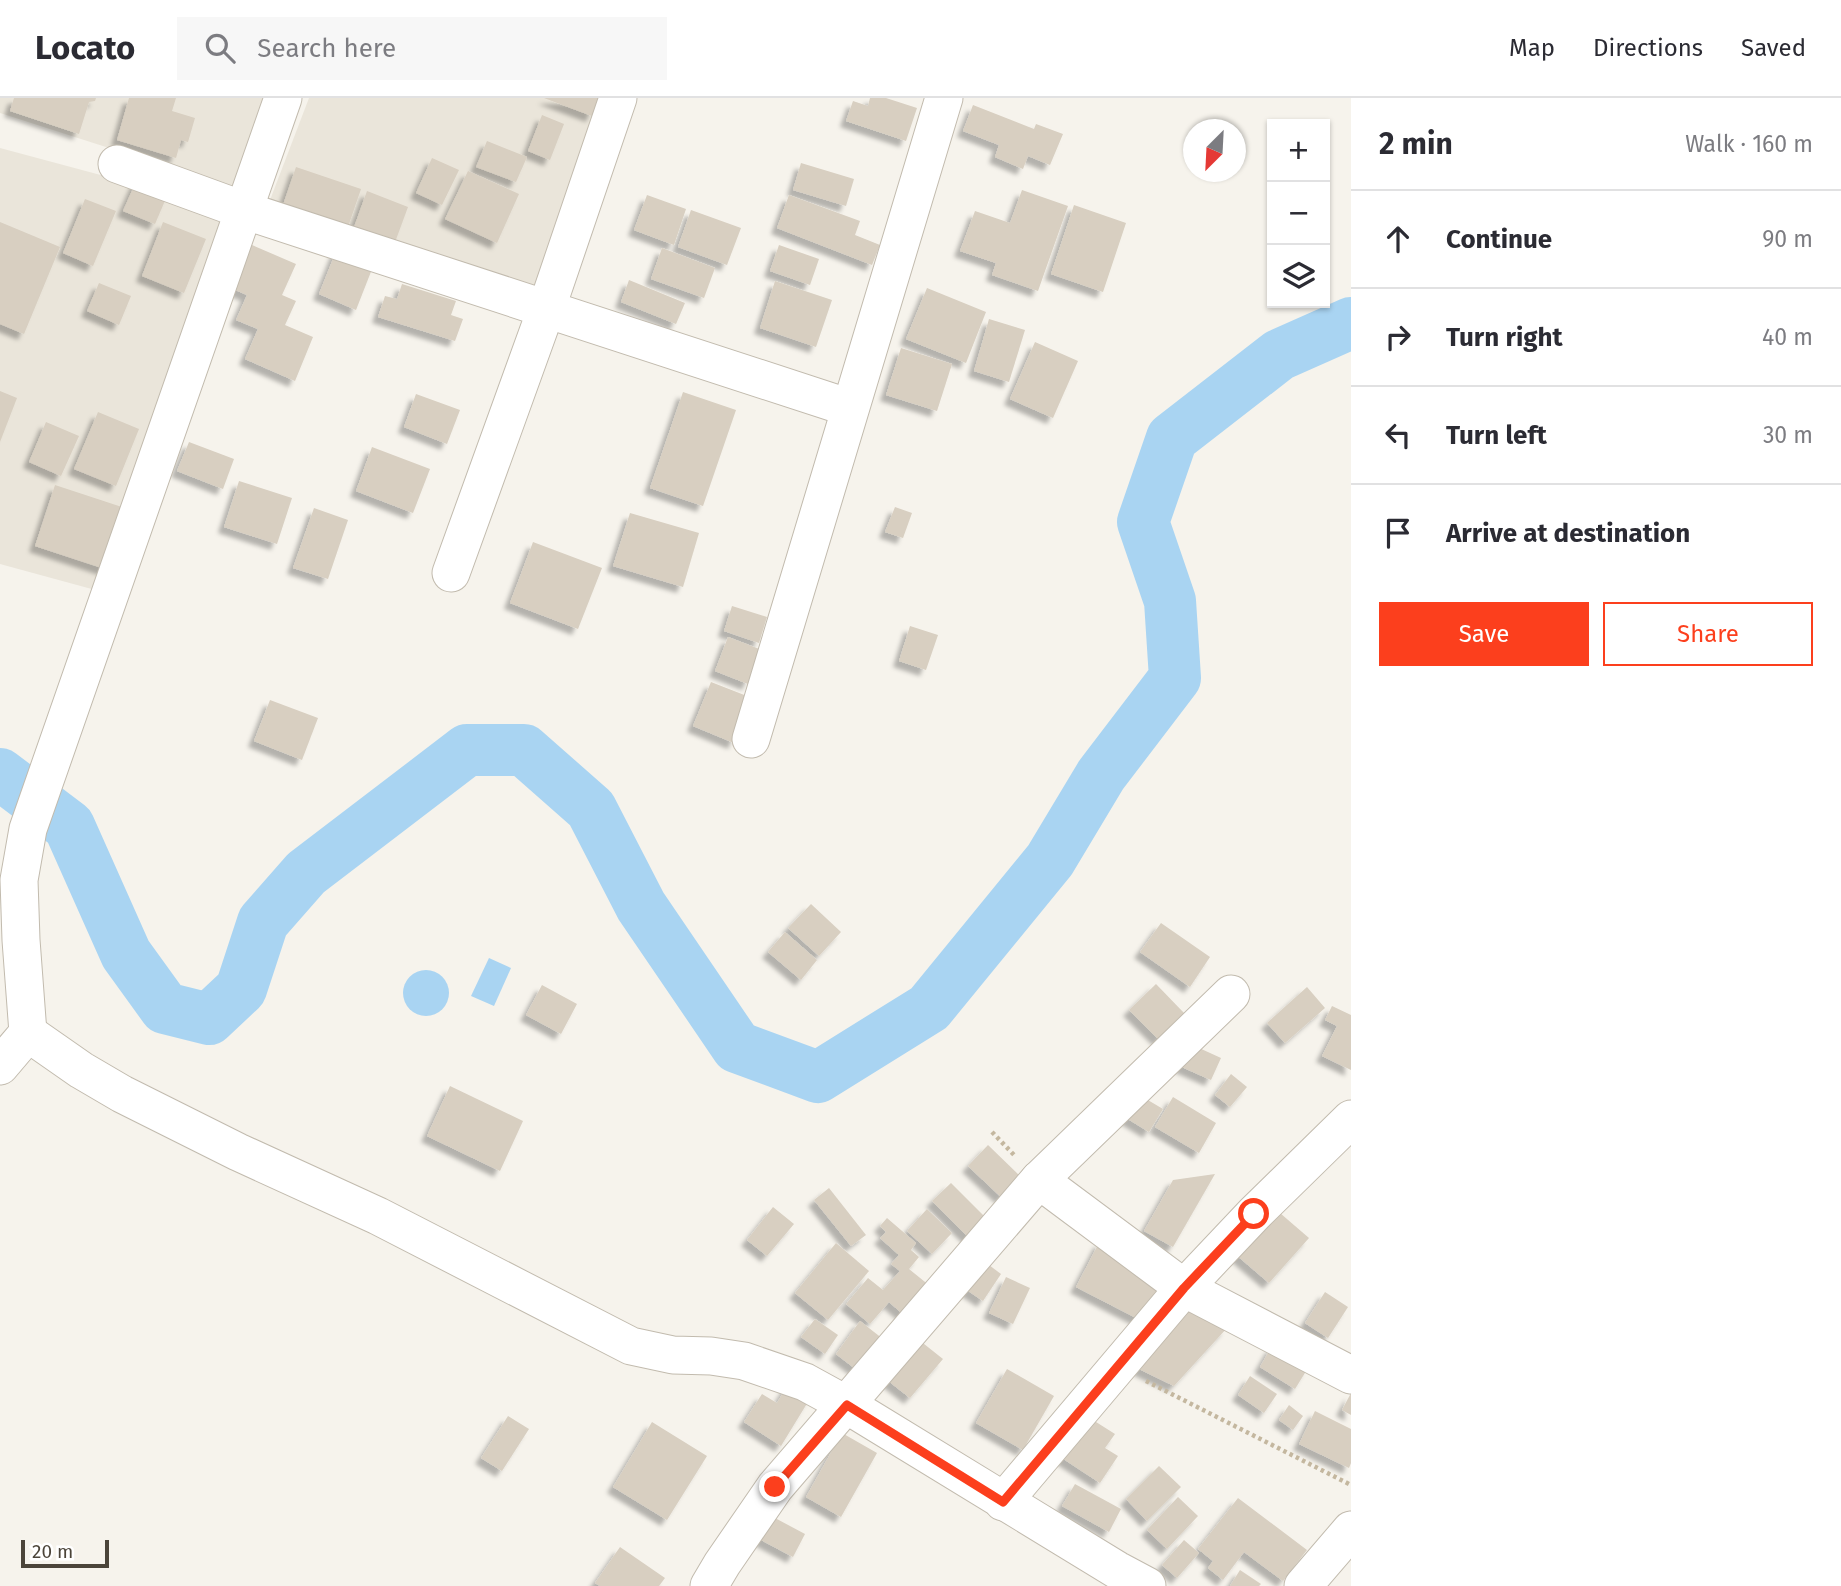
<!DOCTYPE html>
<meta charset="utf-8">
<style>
body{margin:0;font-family:"Fira Sans",sans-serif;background:#f7f7f7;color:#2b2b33}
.controls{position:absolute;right:21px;top:21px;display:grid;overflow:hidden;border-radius:0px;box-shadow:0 2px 5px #0004}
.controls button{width:63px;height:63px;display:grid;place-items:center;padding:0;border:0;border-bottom:2px solid #e1e1e2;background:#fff;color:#2b2b33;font:35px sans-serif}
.compass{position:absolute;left:1183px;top:21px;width:63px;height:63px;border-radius:50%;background:#fff;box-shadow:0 2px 5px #0004;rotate:204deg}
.scale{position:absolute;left:21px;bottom:18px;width:88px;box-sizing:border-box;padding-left:7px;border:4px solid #4b4439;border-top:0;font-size:19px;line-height:24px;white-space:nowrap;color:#4b4439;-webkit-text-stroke:5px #fff;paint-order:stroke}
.stop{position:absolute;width:21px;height:21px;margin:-16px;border:5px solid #fc3f1d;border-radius:50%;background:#fff}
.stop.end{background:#fc3f1d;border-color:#fff;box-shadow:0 2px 7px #0008}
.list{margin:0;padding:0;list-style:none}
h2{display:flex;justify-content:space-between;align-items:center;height:91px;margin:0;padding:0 28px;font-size:30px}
h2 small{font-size:23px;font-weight:400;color:#7c7c81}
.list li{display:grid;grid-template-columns:46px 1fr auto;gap:21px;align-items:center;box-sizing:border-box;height:98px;padding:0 28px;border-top:2px solid #e1e1e2}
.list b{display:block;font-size:26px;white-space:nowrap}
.list em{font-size:23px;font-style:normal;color:#7c7c81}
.actions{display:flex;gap:14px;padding:21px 28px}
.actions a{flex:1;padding:16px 0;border:2px solid #fc3f1d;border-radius:0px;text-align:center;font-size:24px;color:#fc3f1d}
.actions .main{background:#fc3f1d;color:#fff}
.icon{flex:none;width:38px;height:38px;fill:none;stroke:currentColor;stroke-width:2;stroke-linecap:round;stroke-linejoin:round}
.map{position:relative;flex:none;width:1351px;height:1488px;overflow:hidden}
header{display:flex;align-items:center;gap:42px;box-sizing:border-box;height:98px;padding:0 35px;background:#fff;border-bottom:2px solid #e1e1e2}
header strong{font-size:33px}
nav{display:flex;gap:38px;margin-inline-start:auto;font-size:24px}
.search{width:490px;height:63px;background:#f7f7f7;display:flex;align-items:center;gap:18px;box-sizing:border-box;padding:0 24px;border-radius:0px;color:#7c7c81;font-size:26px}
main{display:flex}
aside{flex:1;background:#fff}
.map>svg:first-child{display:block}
.residential{fill:#eae5da}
.water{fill:#a9d4f2}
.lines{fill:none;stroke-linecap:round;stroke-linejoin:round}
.river{stroke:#a9d4f2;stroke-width:52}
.building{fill:#d8cfc1;filter:url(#shadow)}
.minor-casing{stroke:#c2bbae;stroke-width:39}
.path{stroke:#c4b79f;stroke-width:4.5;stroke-dasharray:3.5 3.5;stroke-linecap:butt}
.minor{stroke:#fff;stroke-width:37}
.route{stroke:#fc3f1d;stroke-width:9}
</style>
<header>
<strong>Locato</strong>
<div class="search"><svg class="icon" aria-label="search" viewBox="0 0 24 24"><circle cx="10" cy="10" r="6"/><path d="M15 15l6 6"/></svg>Search here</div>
<nav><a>Map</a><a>Directions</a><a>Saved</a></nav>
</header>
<main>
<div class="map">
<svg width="1351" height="1488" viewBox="0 0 1351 1488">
<defs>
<filter id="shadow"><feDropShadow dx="-6" dy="6" stdDeviation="2" flood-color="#0004"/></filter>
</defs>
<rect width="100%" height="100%" fill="#f6f3ec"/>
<g class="residential">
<path d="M0 0H275L243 93 0 15Z"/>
<path d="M309 0H607L535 216 262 123Z"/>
<path d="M0 50 231 112 99 493 0 466Z"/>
</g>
<g class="water">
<path d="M489 860 511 870 494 908 471 898Z"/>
<circle cx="426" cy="895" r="23"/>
</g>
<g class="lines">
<path class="river" d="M0 676 69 728 126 856 165 910 209 921 241 891 263 824 306 775 467 652H524L591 711 641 808 737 949 818 979 929 910 1050 762 1101 677 1175 580 1170 503 1143 424 1172 340 1279 257 1351 225"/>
</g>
<g class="building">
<path d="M14 0H96L95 3 89 4 79 36 10 13Z"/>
<path d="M129 0H176L172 13 195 20 188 44 181 42 176 60 117 42Z"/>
<path d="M544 0H599L592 18Z"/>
<path d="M870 0H886L917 10 906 43 846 23 853 3 868 8Z"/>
<path d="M973 7 1034 31 1036 26 1063 36 1050 67 1028 58 1023 71 995 59 999 47 963 33Z"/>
<path d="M542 17 564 26 550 62 528 53Z"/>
<path d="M487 43 527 59 516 84 476 69Z"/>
<path d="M432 60 459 72 442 107 416 95Z"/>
<path d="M801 65 854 81 846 108 793 92Z"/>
<path d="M296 69 361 91 348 129 283 107Z"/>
<path d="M468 73 519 96 497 145 445 121Z"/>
<path d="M139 77 170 91 155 126 123 113Z"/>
<path d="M1022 92 1068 108 1038 193 992 177 996 165 960 153 975 113 1010 125Z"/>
<path d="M367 93 408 109 394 147 353 132Z"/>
<path d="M647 97 686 111 674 147 634 132Z"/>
<path d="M789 97 860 123 855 137 880 147 872 167 777 130Z"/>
<path d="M85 101 116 113 93 168 63 155Z"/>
<path d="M1074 107 1126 125 1103 194 1051 176Z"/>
<path d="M691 112 741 130 727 167 678 149Z"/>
<path d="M0 124 60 149 24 236 0 226Z"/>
<path d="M163 124 206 141 184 195 142 178Z"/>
<path d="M252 147 296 166 282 197 296 203 285 227 313 239 295 283 245 261 258 231 236 222 247 197 233 191Z"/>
<path d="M779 147 819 161 810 187 770 173Z"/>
<path d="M662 150 715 170 704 200 651 181Z"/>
<path d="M337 151 374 166 356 212 319 196Z"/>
<path d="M629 182 685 205 676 226 621 204Z"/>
<path d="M775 183 832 202 816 249 760 230Z"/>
<path d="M99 185 131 198 119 227 87 213Z"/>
<path d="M402 186 456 203 451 217 463 221 455 243 378 219 385 198 397 201Z"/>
<path d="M927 190 986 214 966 265 906 241Z"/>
<path d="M989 221 1025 232 1009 284 974 273Z"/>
<path d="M1035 244 1078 263 1053 320 1010 301Z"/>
<path d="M901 250 952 266 937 313 886 297Z"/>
<path d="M0 293 17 300 0 344Z"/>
<path d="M683 294 736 312 703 408 650 390Z"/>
<path d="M416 296 460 312 447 346 404 329Z"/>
<path d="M98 314 139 331 116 388 74 371Z"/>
<path d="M46 324 79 338 61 378 29 364Z"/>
<path d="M189 344 234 361 223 391 177 373Z"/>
<path d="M372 349 430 371 413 415 356 393Z"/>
<path d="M239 383 292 400 277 446 224 429Z"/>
<path d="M55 387 131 412 111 473 35 448Z"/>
<path d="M895 409 912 415 903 440 885 434Z"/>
<path d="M314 410 348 422 328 481 293 470Z"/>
<path d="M630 415 699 435 683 489 613 468Z"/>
<path d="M533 444 602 470 578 531 510 505Z"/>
<path d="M732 508 767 519 759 545 724 533Z"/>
<path d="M910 528 938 537 926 572 899 563Z"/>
<path d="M728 539 762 552 748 586 715 573Z"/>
<path d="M711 584 752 600 734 645 693 628Z"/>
<path d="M270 602 318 620 302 662 254 643Z"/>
<path d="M811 806 841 834 819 858 788 830Z"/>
<path d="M1161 825 1210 859 1190 889 1140 854Z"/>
<path d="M785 834 817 862 801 882 768 854Z"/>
<path d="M1156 886 1185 916 1159 942 1129 912Z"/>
<path d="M542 887 577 906 561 936 526 917Z"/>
<path d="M1307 889 1325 910 1285 945 1267 925Z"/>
<path d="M1332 908 1351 917V972L1322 958 1337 928 1325 922Z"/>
<path d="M1186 944 1221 960 1211 982 1175 966Z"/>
<path d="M1231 976 1247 989 1230 1009 1215 997Z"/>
<path d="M450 988 523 1023 500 1073 427 1038Z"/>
<path d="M1136 995 1163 1011 1149 1034 1123 1018Z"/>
<path d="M1173 999 1216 1025 1199 1055 1155 1029Z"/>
<path d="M988 1047 1021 1079 1002 1100 968 1068Z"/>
<path d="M1215 1076 1173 1149 1144 1133 1173 1082Z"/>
<path d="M951 1085 990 1124 971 1142 932 1103Z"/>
<path d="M829 1090 866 1137 851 1148 814 1102Z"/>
<path d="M773 1109 794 1126 767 1158 747 1142Z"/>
<path d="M1273 1109 1309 1140 1269 1185 1234 1155Z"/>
<path d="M927 1111 952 1135 932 1156 907 1133Z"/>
<path d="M887 1120 916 1145 911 1152 919 1159 909 1171 930 1188 905 1218 889 1204 870 1226 846 1206 868 1180 883 1192 900 1173 891 1166 899 1157 880 1140 886 1134 880 1128Z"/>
<path d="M1100 1143 1160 1188 1142 1223 1076 1189Z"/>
<path d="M836 1145 869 1173 828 1222 795 1195Z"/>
<path d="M981 1161 1001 1176 983 1203 961 1188Z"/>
<path d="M1006 1179 1030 1190 1013 1226 989 1215Z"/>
<path d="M1325 1194 1348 1209 1328 1240 1305 1225Z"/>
<path d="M1197 1203 1227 1230 1174 1288 1137 1270Z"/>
<path d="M815 1221 838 1237 825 1256 801 1239Z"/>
<path d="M860 1223 883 1241 858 1273 836 1256Z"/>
<path d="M914 1238 943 1261 910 1300 882 1278Z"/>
<path d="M1272 1248 1308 1270 1295 1291 1260 1269Z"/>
<path d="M1007 1271 1054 1298 1023 1352 976 1325Z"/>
<path d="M1250 1278 1277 1296 1264 1315 1238 1297Z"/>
<path d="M792 1280 814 1294 781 1348 744 1324 762 1296 777 1305Z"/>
<path d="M1351 1295V1317L1342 1312Z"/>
<path d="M1289 1307 1303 1318 1293 1332 1279 1322Z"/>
<path d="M1315 1313 1351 1331V1365L1349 1370 1299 1346Z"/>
<path d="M1085 1317 1115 1336 1105 1350 1118 1358 1100 1385 1059 1358Z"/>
<path d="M508 1318 529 1331 502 1373 481 1360Z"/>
<path d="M652 1324 707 1358 667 1422 613 1389Z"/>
<path d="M842 1335 877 1355 841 1419 806 1399Z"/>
<path d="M1159 1368 1181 1389 1147 1423 1126 1401Z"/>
<path d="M1075 1386 1121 1411 1109 1434 1062 1408Z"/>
<path d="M1178 1399 1198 1418 1167 1451 1147 1432Z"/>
<path d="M1238 1400 1307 1452 1283 1483 1244 1454 1223 1482 1208 1470 1213 1463 1198 1451Z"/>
<path d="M760 1412 805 1436 793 1459 748 1435Z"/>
<path d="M1184 1442 1199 1455 1177 1480 1162 1467Z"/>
<path d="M620 1449 665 1480 659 1488H600L595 1485Z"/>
<path d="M1240 1472 1261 1486 1259 1488H1230Z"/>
</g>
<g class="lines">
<g class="minor-casing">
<g id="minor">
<path d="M117 66 243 112 850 310"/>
<path d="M451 475 546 212 618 0"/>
<path d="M751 641 944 0"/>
<path d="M28 935 81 972 122 996 238 1054 378 1118 631 1248 673 1257 711 1258 744 1263 805 1284 847 1307 1117 1472 1147 1488"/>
<path d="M0 968 28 935 21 842 19 782 28 731 283 0"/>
<path d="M1039 1082 1231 896"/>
<path d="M1003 1404 1184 1190 1254 1116 1351 1021"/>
<path d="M709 1488 722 1466 775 1389 1039 1082 1184 1190 1351 1277"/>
<path d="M1303 1488 1351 1432"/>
</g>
</g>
<g class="path">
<path d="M992 1034 1016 1059"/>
<path d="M1146 1283 1351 1387"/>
</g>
<use href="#minor" class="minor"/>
</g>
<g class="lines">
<path class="route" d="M775 1389 847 1307 1003 1404 1184 1190 1254 1116"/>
</g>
</svg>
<div class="controls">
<button>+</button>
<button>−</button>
<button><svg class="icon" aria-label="layers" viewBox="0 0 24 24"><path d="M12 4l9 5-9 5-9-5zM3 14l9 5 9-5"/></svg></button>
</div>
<svg class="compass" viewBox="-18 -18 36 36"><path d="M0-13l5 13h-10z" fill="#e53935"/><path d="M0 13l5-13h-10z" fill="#7c7c81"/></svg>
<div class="scale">20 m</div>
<div class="stop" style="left:1254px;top:1116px"></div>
<div class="stop end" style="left:775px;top:1389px"></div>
</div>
<aside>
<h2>2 min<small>Walk · 160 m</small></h2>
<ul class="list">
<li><svg class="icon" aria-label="ahead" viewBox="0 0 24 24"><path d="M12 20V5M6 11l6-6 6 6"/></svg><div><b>Continue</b></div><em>90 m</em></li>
<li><svg class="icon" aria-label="right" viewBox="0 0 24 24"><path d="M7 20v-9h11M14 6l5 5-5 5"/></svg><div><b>Turn right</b></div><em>40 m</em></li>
<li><svg class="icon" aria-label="left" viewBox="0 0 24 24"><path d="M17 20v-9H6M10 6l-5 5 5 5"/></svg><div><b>Turn left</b></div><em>30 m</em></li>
<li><svg class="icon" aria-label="arrive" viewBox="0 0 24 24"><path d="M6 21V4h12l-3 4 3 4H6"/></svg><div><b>Arrive at destination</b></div></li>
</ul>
<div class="actions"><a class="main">Save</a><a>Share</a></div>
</aside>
</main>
